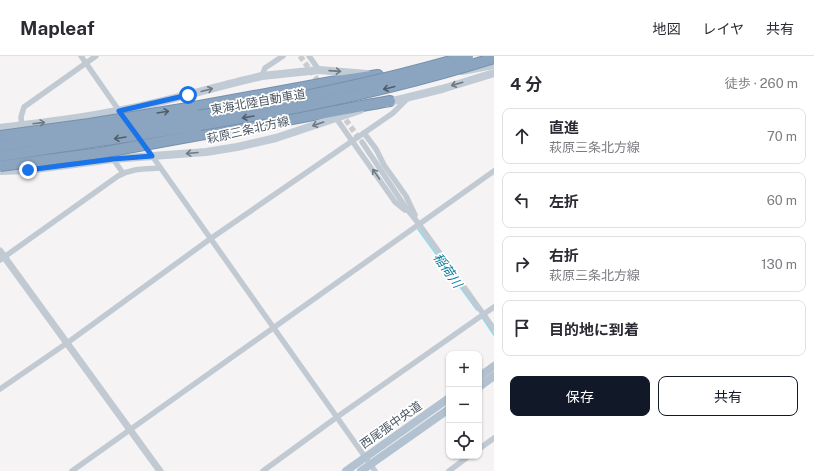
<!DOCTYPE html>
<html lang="ja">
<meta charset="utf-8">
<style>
body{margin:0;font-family:"Public Sans","Noto Sans JP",sans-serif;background:#f7f7f7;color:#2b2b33}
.controls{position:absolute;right:12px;bottom:12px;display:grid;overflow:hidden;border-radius:8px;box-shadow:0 1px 3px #0004}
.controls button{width:36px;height:36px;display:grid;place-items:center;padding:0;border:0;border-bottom:1px solid #e1e1e2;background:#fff;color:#2b2b33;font:20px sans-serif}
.stop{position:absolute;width:12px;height:12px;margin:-9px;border:3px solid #1a73e8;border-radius:50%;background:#fff}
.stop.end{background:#1a73e8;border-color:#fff;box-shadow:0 1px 4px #0008}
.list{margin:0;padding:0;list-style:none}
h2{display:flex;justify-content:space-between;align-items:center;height:52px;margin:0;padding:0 16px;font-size:17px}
h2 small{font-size:13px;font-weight:400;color:#7c7c81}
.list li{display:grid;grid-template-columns:26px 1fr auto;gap:12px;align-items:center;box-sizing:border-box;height:56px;margin:0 8px 8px;padding:0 8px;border:1px solid #e1e1e2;border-radius:8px}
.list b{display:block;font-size:15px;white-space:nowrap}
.list p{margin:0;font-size:13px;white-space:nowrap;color:#7c7c81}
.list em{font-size:13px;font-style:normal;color:#7c7c81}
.actions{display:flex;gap:8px;padding:12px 16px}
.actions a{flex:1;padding:9px 0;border:1px solid #111827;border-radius:8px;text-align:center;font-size:14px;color:#111827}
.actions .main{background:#111827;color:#fff}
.icon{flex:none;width:22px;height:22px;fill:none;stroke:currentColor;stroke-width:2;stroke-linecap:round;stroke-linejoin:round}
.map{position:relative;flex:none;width:494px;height:415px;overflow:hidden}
header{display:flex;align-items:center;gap:24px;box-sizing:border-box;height:56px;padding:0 20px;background:#fff;border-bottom:1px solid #e1e1e2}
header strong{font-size:19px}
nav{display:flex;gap:22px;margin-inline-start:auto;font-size:14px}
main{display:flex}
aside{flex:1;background:#fff}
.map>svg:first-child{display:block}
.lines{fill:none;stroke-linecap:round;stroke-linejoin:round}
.stream{stroke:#90daee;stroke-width:2}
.minor-tunnel{stroke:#caccce;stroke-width:5.5;stroke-dasharray:5.5 3;stroke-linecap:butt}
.motorway-casing{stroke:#7690ad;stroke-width:12}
.minor{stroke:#c1cad2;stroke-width:5.5}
.tertiary{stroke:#c1cad2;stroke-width:7}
.secondary{stroke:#c1cbd6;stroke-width:8}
.primary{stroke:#b3c2d1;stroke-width:8}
.motorway{stroke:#8ba5c1;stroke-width:10}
.motorway-bridge-casing{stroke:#7690ad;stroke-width:12;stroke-linecap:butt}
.motorway-bridge{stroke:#8ba5c1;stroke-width:10}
.oneway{stroke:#6e7984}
.oneway2{stroke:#505e6b}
.oneway3{stroke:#6e7983}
.route{stroke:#1a73e8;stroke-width:5}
.labels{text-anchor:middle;stroke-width:3.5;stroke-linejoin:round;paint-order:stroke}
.street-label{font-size:12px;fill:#4a5661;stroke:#fff}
.water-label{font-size:13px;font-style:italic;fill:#0c7c9b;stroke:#fff}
</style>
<header>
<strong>Mapleaf</strong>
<nav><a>地図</a><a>レイヤ</a><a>共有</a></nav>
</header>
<main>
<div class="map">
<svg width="494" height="415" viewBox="0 0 494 415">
<rect width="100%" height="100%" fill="#f5f3f3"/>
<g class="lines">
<g class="stream">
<path d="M418 173 477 254"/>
<path d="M482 261 494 279"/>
</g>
<g class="minor-tunnel">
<path d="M300 0 321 29"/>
<path d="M341 57 360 84"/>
</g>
<g class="motorway-casing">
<g id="motorway">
<path d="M194 51 331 26 378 19"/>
<path d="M199 79C263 70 326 56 390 45"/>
</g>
</g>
<g class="minor">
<path d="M81 0 120 56"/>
<path d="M309 0 319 14"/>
<path d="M262 20 265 12 283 0"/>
<path d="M336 62 395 146 405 154"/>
<path d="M22 72 21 61 24 51 96 0"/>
<path d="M364 77 376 93 384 109 406 140 415 159"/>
<path d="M362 86 406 152 419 168 494 273"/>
<path d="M143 87 375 415"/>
<path d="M113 103 123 117"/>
<path d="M0 204 118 120C132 112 145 113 160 112"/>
<path d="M0 333 67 287 210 183 393 57 408 42"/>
<path d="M479 393 494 382"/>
<path d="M72 415 494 115"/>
<path d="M263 415 337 361 494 251"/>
<path d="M449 415 469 400"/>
</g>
<path class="tertiary" d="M0 195 160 415"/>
<g class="secondary">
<path d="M462 15 494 9"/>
<path d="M385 47 442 33 494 17"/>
<path d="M0 72C39 67 78 63 117 55 166 46 214 31 262 20L319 14 367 18"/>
<path d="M0 115 28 114 113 103 206 96 237 91 276 82 360 54"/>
</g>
<g class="primary">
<path d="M479 321 494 310"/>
<path d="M479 331 494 320"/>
<path d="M346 415 449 342"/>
<path d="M361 415 449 353"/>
</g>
<use href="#motorway" class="motorway"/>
<g class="motorway-bridge-casing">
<g id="motorway-bridge">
<path d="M0 80 89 68 194 51"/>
<path d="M0 90C157 67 315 45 468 0"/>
<path d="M0 100C166 75 333 53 494 2"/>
<path d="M0 110 100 97 199 79"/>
</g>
</g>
<use href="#motorway-bridge" class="motorway-bridge"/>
</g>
<defs><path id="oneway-shaft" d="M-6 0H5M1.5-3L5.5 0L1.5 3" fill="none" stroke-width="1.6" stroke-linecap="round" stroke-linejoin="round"/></defs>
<g class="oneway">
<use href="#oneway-shaft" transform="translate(335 15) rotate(4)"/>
<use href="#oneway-shaft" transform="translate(457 28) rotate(164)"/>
<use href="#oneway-shaft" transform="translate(207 34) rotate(-15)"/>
<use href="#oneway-shaft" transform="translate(39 67) rotate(-7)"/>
<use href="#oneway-shaft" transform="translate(318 68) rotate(161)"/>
<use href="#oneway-shaft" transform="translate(192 97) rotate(175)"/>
</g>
<g class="oneway2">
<use href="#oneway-shaft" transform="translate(389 32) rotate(166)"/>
<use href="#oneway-shaft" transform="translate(163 56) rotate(-9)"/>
<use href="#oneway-shaft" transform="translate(248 61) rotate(170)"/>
<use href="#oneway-shaft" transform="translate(120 82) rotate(171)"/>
</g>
<use class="oneway3" href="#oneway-shaft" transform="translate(376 118) rotate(-125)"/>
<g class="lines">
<path class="route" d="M28 114 113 103 152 100 119 55 188 39"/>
</g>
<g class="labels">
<g class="street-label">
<text transform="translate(258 46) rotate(-10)" y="4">東海北陸自動車道</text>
<text transform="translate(248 74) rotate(-13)" y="4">萩原三条北方線</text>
<text transform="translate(391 369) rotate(-35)" y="4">西尾張中央道</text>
</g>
<g class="water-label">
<text transform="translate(448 214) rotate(55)" y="5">稲荷川</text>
</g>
</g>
</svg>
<div class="controls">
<button>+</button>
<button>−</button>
<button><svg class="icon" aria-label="locate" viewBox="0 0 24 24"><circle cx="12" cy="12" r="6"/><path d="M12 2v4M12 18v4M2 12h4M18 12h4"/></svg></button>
</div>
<div class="stop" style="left:188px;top:39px"></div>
<div class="stop end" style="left:28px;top:114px"></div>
</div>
<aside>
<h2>4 分<small>徒歩 · 260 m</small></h2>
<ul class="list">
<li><svg class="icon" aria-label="ahead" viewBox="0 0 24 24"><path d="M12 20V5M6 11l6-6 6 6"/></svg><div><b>直進</b><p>萩原三条北方線</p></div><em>70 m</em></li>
<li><svg class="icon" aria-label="left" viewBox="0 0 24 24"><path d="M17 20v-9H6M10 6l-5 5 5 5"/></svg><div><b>左折</b></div><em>60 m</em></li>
<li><svg class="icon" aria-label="right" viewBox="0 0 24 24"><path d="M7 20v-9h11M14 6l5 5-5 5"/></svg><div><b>右折</b><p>萩原三条北方線</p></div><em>130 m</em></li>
<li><svg class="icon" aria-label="arrive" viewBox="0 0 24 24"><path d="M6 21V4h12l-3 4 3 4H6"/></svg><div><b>目的地に到着</b></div></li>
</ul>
<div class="actions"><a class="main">保存</a><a>共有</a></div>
</aside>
</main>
